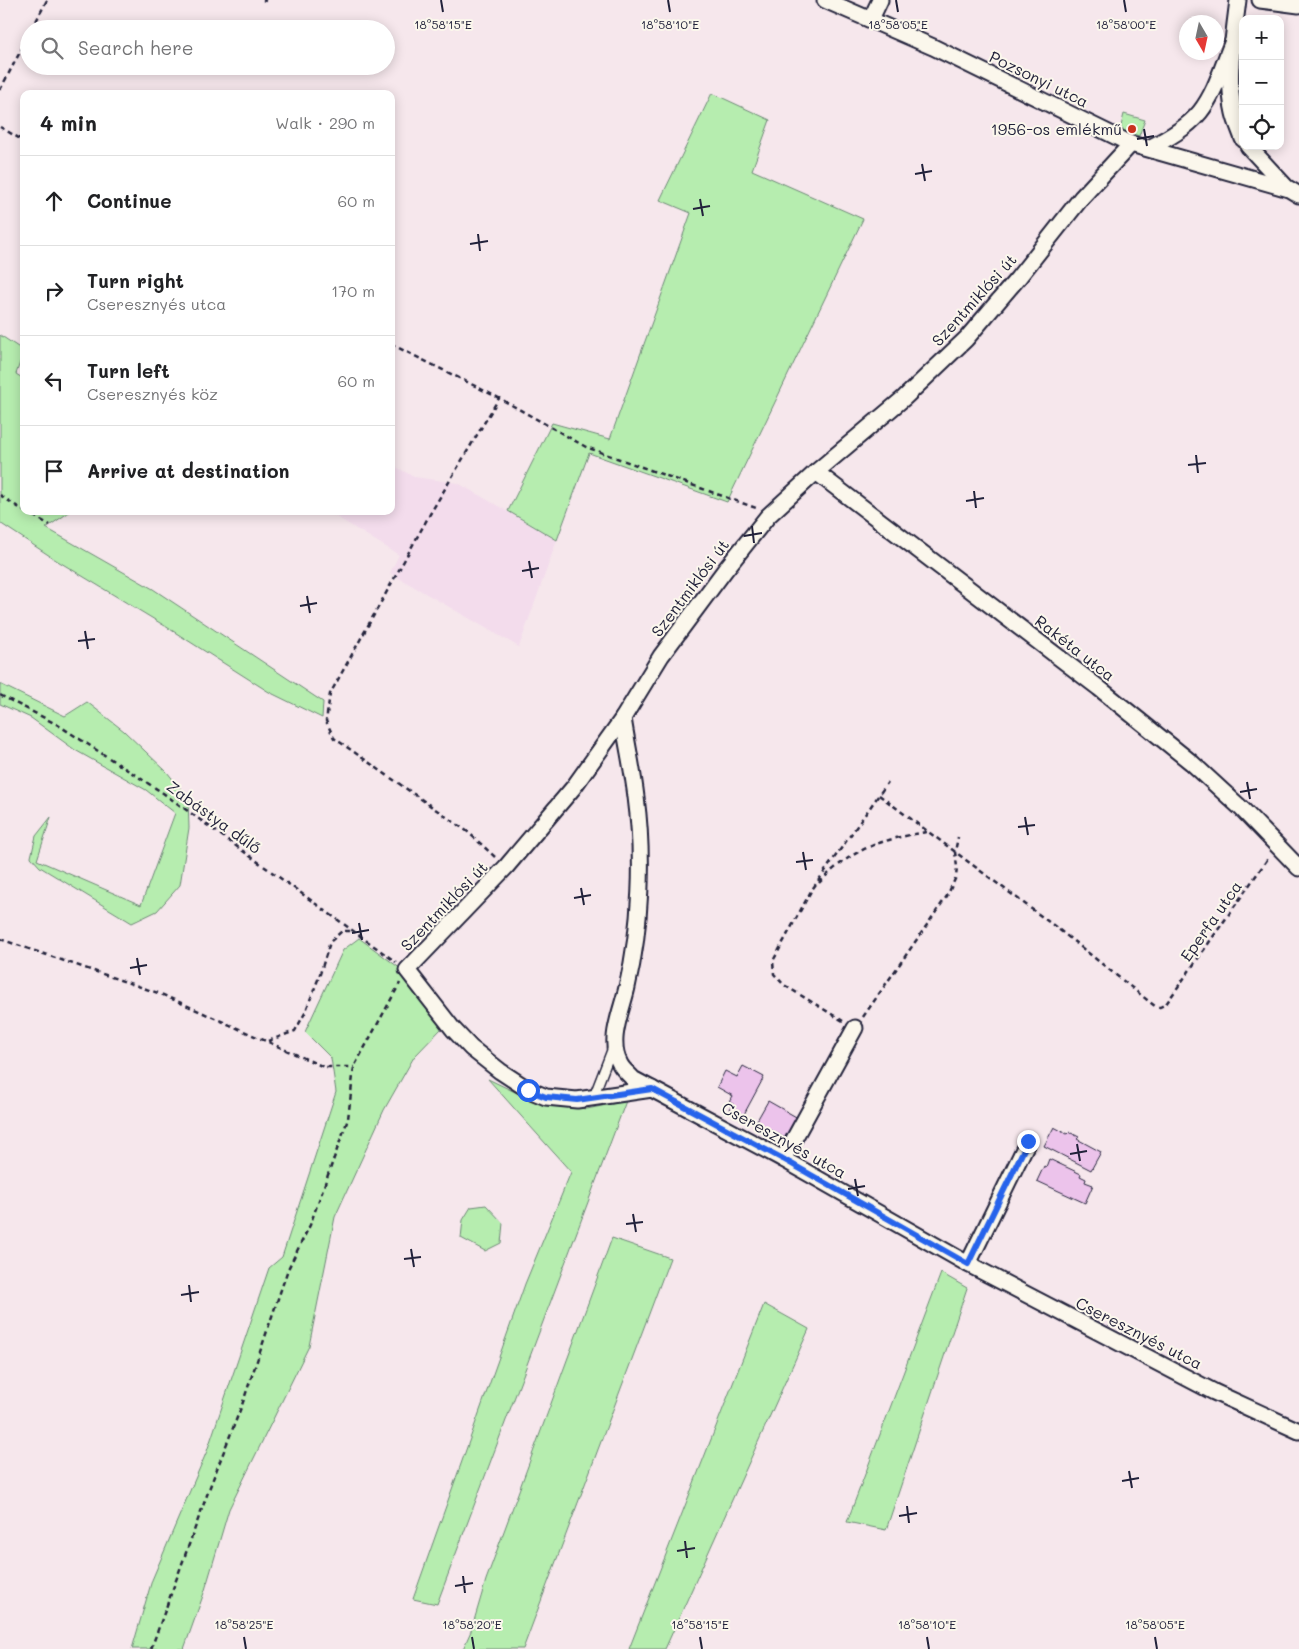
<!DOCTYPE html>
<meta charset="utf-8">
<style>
body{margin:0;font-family:Mali,sans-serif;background:#f6f6f6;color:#202124}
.controls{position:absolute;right:15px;top:15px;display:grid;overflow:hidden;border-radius:10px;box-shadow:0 2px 12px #0003}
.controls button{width:45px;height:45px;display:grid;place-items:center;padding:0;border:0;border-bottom:1px solid #e0e0e0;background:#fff;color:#202124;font:25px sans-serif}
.compass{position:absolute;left:1179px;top:15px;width:45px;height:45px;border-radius:50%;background:#fff;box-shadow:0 2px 12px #0003;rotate:171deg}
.stop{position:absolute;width:15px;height:15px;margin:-11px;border:4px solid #2563eb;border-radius:50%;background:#fff}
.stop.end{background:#2563eb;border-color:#fff;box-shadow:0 1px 5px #0008}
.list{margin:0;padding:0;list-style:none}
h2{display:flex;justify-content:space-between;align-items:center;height:65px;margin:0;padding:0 20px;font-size:21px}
h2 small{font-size:16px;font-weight:400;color:#757577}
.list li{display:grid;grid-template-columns:32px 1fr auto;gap:15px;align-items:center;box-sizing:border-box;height:90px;padding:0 20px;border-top:1px solid #e0e0e0}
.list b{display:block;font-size:19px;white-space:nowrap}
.list p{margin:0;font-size:16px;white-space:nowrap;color:#757577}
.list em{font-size:16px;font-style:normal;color:#757577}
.icon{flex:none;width:28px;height:28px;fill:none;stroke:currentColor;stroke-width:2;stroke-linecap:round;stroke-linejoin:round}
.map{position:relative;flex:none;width:1299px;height:1649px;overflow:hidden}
.search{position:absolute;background:#fff;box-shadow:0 2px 12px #0003;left:20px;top:20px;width:375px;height:55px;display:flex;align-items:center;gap:12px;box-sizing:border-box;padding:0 18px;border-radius:28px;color:#757577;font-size:19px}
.panel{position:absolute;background:#fff;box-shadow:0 2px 12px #0003;left:20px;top:90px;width:375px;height:425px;border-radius:10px}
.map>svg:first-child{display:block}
.built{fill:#f3dcec}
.green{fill:#b6edaf;stroke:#6c8875}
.building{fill:#ecc3eb;stroke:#22223b}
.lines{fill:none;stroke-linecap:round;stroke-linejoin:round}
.lane-casing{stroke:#22223b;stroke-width:11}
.street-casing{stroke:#22223b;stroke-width:19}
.path{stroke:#22223b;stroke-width:2.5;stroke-dasharray:5 4;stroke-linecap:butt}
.lane{stroke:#fbf7ec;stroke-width:8}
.street{stroke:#fbf7ec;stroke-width:15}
.route{stroke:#2563eb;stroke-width:6}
.ticks{fill:none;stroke:#22223b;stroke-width:2}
.poi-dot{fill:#c8321e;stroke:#fbf7ec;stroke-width:2}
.labels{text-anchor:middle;stroke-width:4;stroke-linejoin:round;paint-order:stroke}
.street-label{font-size:16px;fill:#22223b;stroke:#fbf7ec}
.poi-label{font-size:16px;fill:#22223b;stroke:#fbf7ec;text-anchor:end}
.ticks-label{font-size:12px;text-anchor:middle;fill:#22223b;stroke:#fbf7ec;stroke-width:4;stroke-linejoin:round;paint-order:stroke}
</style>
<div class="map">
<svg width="1299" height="1649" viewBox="0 0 1299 1649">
<rect width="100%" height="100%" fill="#f6e7ec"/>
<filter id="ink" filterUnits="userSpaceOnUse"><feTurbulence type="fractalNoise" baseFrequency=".02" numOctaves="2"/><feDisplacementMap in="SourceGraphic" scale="10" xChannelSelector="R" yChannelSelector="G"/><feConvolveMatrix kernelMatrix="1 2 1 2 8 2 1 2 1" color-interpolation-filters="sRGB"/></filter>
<g filter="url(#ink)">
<path class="built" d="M391 464 414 477 458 483 557 540 519 647 390 573 399 555 327 511H391Z"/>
<g class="green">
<path d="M712 93 770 120 752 170 863 219 727 502 589 453 557 540 508 511 552 423 610 439 691 213 660 200Z"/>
<path d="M1124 114 1145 120 1139 136 1120 130Z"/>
<path d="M0 335 24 351 16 374 24 379V511H71L46 528 153 589 323 702 322 718 269 692 165 626 56 560 0 523Z"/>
<path d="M0 684 65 716 87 702 124 731 167 772 188 798 189 828 180 885 157 911 132 923 40 867 31 857 36 836 51 817 37 860 141 905 175 813 146 790 75 750 31 718 0 704Z"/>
<path d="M359 938 401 969 443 1027 414 1057 384 1110 335 1217 309 1346 229 1509 205 1590 184 1649H132L152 1580 207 1451 269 1268 282 1257 336 1092 331 1058 305 1032 343 950Z"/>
<path d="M488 1079 538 1103 587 1109 626 1101 437 1604 413 1599 525 1284 571 1172Z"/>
<path d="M486 1205 503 1223 501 1243 485 1251 461 1238 463 1220 471 1207Z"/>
<path d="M612 1238 670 1258 523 1649H463L471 1631 486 1580Z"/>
<path d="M941 1273 967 1288 886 1530 847 1522Z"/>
<path d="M764 1304 809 1329 665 1649H629Z"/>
</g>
<g class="building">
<path d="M743 1066 764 1077 743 1116 730 1109 733 1104 729 1102 733 1096 717 1087 725 1071 737 1077Z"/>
<path d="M768 1101 798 1118 786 1139 756 1122Z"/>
<path d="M1054 1127 1067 1134 1069 1132 1079 1137 1077 1139 1101 1152 1091 1170 1044 1146Z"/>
<path d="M1049 1159 1081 1174 1080 1176 1086 1179 1085 1182 1093 1185 1085 1203 1037 1181 1044 1166 1046 1167Z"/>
</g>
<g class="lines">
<g class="lane-casing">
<path id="lane" d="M593 1098 612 1049"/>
</g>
<g class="street-casing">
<g id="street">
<path d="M825 0 933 47 1131 144 1289 189 1299 195"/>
<path d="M1238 0C1234 34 1226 80 1234 113 1236 122 1240 130 1243 139"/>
<path d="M1260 0 1299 5"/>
<path d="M871 19 880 0"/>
<path d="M1248 146 1287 188"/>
<path d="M1149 148C1167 139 1187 128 1200 112 1216 92 1223 64 1233 41"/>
<path d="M816 472 1099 688 1192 763 1242 809 1299 868"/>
<path d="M623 718C627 745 633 771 636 797 644 857 641 928 627 987 622 1011 607 1040 620 1064 623 1070 629 1074 633 1079L783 1159 968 1264 1214 1392 1299 1431"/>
<path d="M652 1089 577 1100 546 1097 529 1090 500 1071 471 1048 453 1029 407 970 506 867 573 788 623 718 661 656 725 570 768 516 816 472 904 398 966 339 1018 278 1082 197 1131 144"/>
<path d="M783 1159 855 1028"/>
<path d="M968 1264 1028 1141"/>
</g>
</g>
<g class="path">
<path d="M263 0 266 1"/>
<path d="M32 29 47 0"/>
<path d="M0 90 29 35"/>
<path d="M0 127 24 141"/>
<path d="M391 344 499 398 586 447 756 508"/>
<path d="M0 495 24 511"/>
<path d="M25 511 50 525"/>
<path d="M0 695 58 725 163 793 396 962"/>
<path d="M879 795 1057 928 1156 1007H1160L1166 1004 1269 857"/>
<path d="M495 857 468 832 334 738 326 721 330 694 430 514 499 398"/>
<path d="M819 883C851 849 882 839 927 832"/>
<path d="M0 939 161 994 324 1067H354"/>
<path d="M863 1017 947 896 956 877 957 867 955 852 958 837"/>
<path d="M843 1021 784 985 774 974 773 961 811 891 888 782"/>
<path d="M268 1041 295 1031 305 1013 319 977 330 942 342 931H352"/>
<path d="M151 1649 211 1484 242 1405 288 1269 310 1225 348 1119 354 1067 400 983"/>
</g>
<use href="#lane" class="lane"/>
<use href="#street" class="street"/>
</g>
</g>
<g class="lines" filter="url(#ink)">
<path class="route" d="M528 1090 546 1097 577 1100 652 1089 783 1159 968 1264 1028 1141"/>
</g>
<path class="ticks" d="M441 0 443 12M668 0 670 12M896 0 898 12M1124 0 1126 12M1144 129 1147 146M1137 139 1154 136M922 164 925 181M915 174 932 171M700 199 703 216M693 209 710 206M478 234 480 251M470 244 488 241M1196 455 1198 473M1188 465 1206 463M974 491 976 508M966 501 984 498M752 526 754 543M744 536 762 533M529 561 532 578M522 571 539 568M307 596 310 613M300 606 317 603M85 631 88 649M78 641 95 639M1247 782 1250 799M1240 792 1257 789M1025 817 1028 835M1018 827 1035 825M803 852 806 870M796 862 813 860M581 888 584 905M574 898 591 895M359 923 362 940M352 933 369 930M137 958 140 975M130 968 147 965M1077 1144 1080 1161M1070 1154 1087 1151M855 1179 858 1196M848 1189 865 1186M633 1214 636 1232M626 1224 643 1222M411 1249 414 1267M404 1259 421 1257M189 1285 191 1302M181 1295 199 1292M1129 1471 1132 1488M1122 1481 1139 1478M907 1506 909 1523M899 1516 917 1513M685 1541 687 1558M677 1551 695 1548M463 1576 465 1593M455 1586 473 1583M244 1637 246 1649M472 1637 474 1649M700 1637 702 1649M927 1637 929 1649M1155 1637 1157 1649"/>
<circle class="poi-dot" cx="1132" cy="129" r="5"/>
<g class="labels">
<g class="street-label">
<text transform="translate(1039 79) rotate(26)" y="6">Pozsonyi utca</text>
<text transform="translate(974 300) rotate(-48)" y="6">Szentmiklósi út</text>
<text transform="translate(690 588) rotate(-53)" y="6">Szentmiklósi út</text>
<text transform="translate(1075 648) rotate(38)" y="6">Rakéta utca</text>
<text transform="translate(214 817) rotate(36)" y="6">Zabástya dűlő</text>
<text transform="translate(444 906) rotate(-46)" y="6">Szentmiklósi út</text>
<text transform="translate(1211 921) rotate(-55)" y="6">Eperfa utca</text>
<text transform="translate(784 1140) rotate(29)" y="6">Cseresznyés utca</text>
<text transform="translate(1139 1333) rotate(27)" y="6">Cseresznyés utca</text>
</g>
<g class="poi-label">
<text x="1122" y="135">1956-os emlékmű</text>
</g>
</g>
<g class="ticks-label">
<text x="443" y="29">18°58'15"E</text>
<text x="670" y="29">18°58'10"E</text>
<text x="898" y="29">18°58'05"E</text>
<text x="1126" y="29">18°58'00"E</text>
<text x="244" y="1629">18°58'25"E</text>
<text x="472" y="1629">18°58'20"E</text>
<text x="700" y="1629">18°58'15"E</text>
<text x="927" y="1629">18°58'10"E</text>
<text x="1155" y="1629">18°58'05"E</text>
</g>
</svg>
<div class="controls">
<button>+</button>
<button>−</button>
<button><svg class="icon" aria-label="locate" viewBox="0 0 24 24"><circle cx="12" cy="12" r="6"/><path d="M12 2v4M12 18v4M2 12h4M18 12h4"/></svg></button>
</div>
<svg class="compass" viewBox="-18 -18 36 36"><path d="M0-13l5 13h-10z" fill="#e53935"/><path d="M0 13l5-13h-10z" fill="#757577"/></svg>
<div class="stop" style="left:528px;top:1090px"></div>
<div class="stop end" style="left:1028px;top:1141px"></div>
<div class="search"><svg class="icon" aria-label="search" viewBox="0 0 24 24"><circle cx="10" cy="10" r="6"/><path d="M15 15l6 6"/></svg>Search here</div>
<section class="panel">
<h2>4 min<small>Walk · 290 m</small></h2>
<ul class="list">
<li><svg class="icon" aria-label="ahead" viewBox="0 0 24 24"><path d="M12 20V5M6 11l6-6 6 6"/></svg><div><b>Continue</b></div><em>60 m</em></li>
<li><svg class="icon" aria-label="right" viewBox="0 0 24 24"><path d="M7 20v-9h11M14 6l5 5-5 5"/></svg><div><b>Turn right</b><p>Cseresznyés utca</p></div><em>170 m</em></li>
<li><svg class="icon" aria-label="left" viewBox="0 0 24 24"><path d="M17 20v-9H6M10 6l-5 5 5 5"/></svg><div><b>Turn left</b><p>Cseresznyés köz</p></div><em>60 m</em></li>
<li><svg class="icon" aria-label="arrive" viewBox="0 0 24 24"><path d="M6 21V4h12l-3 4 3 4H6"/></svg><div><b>Arrive at destination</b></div></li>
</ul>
</section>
</div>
